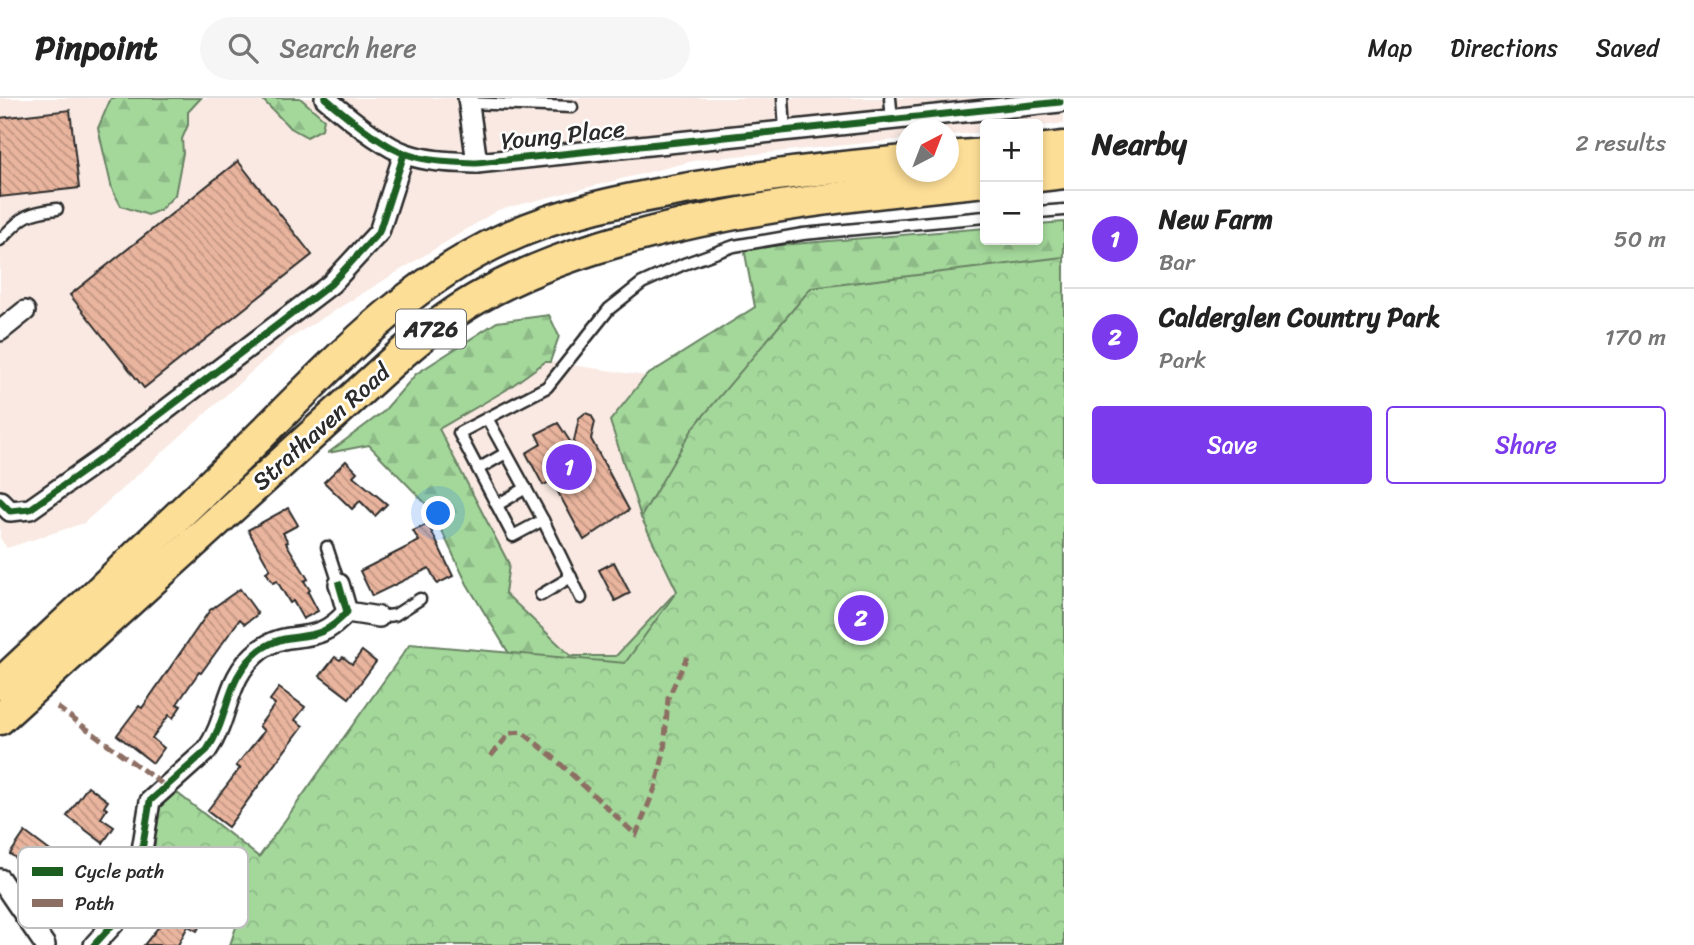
<!DOCTYPE html>
<meta charset="utf-8">
<style>
body{margin:0;font-family:Sriracha,sans-serif;background:#f6f6f6;color:#222}
.controls{position:absolute;right:21px;top:21px;display:grid;overflow:hidden;border-radius:7px;box-shadow:0 4px 10px #0003}
.controls button{width:63px;height:63px;display:grid;place-items:center;padding:0;border:0;border-bottom:2px solid #e0e0e0;background:#fff;color:#222;font:35px sans-serif}
.compass{position:absolute;left:896px;top:21px;width:63px;height:63px;border-radius:50%;background:#fff;box-shadow:0 4px 10px #0003;rotate:42deg}
.you{position:absolute;left:439px;top:416px;width:24px;height:24px;margin:-18px;border:5px solid #fff;border-radius:50%;background:#1a73e8;box-shadow:0 0 0 10px #1a73e833}
.badge{display:grid;place-items:center;width:46px;height:46px;border-radius:50%;background:#7c3aed;color:#fff;font-size:23px;font-weight:700}
.pin{position:absolute;translate:-50% -50%;border:4px solid #fff;box-shadow:0 2px 7px #0006}
.list{margin:0;padding:0;list-style:none}
h2{display:flex;justify-content:space-between;align-items:center;height:91px;margin:0;padding:0 28px;font-size:30px}
h2 small{font-size:23px;font-weight:400;color:#767676}
.list li{display:grid;grid-template-columns:46px 1fr auto;gap:21px;align-items:center;box-sizing:border-box;height:98px;padding:0 28px;border-top:2px solid #e0e0e0}
.list b{display:block;font-size:26px;white-space:nowrap}
.list p{margin:0;font-size:23px;white-space:nowrap;color:#767676}
.list em{font-size:23px;font-style:normal;color:#767676}
.actions{display:flex;gap:14px;padding:21px 28px}
.actions a{flex:1;padding:16px 0;border:2px solid #7c3aed;border-radius:7px;text-align:center;font-size:24px;color:#7c3aed}
.actions .main{background:#7c3aed;color:#fff}
.icon{flex:none;width:38px;height:38px;fill:none;stroke:currentColor;stroke-width:2;stroke-linecap:round;stroke-linejoin:round}
.map{position:relative;flex:none;width:1064px;height:847px;overflow:hidden}
header{display:flex;align-items:center;gap:42px;box-sizing:border-box;height:98px;padding:0 35px;background:#fff;border-bottom:2px solid #e0e0e0}
header strong{font-size:33px}
nav{display:flex;gap:38px;margin-inline-start:auto;font-size:24px}
.search{width:490px;height:63px;background:#f6f6f6;display:flex;align-items:center;gap:18px;box-sizing:border-box;padding:0 24px;border-radius:38px;color:#767676;font-size:26px}
main{display:flex}
aside{flex:1;background:#fff}
.map>svg:first-child{display:block}
.built{fill:#f9e9e2}
.forest{fill:url(#forest-firs);stroke:#688263;stroke-width:2}
.park{fill:url(#park-crowns);stroke:#688263;stroke-width:2}
.building{fill:url(#building-back-hatch);stroke:#2b2b2b;stroke-width:2}
.lines{fill:none;stroke-linecap:round;stroke-linejoin:round}
.lane-casing{stroke:#2b2b2b;stroke-width:15}
.street-casing{stroke:#2b2b2b;stroke-width:24}
.primary-casing{stroke:#2b2b2b;stroke-width:35}
.lane{stroke:#fff;stroke-width:10}
.street{stroke:#fff;stroke-width:19}
.primary{stroke:#fdde96;stroke-width:30}
.quiet{stroke:#8d6e63;stroke-width:5;stroke-dasharray:10 5;stroke-linecap:butt}
.cycleway-casing{stroke:#fff;stroke-width:11}
.cycleway{stroke:#1b5e20;stroke-width:7}
.labels{text-anchor:middle;stroke-width:5;stroke-linejoin:round;paint-order:stroke}
.shield{fill:#fff;stroke:#6b6b6b;stroke-width:2}
.shield-label{font-size:23px;font-weight:bold;fill:#2b2b2b}
.street-label{font-size:24px;fill:#2b2b2b;stroke:#fff}
.key{fill:#fff;stroke:#bfbfbf;stroke-width:2}
.key-label{font-size:19px;fill:#2b2b2b}
</style>
<header>
<strong>Pinpoint</strong>
<div class="search"><svg class="icon" aria-label="search" viewBox="0 0 24 24"><circle cx="10" cy="10" r="6"/><path d="M15 15l6 6"/></svg>Search here</div>
<nav><a>Map</a><a>Directions</a><a>Saved</a></nav>
</header>
<main>
<div class="map">
<svg width="1064" height="847" viewBox="0 0 1064 847">
<defs>
<pattern id="forest-firs" width="22" height="20" patternUnits="userSpaceOnUse" patternTransform="scale(1.75)"><rect width="22" height="20" fill="#a4d89b"/><path d="M5 1l3.5 6h-7zM16 11l3.5 6h-7z" fill="#8dba86"/></pattern>
<pattern id="park-crowns" width="20" height="18" patternUnits="userSpaceOnUse" patternTransform="scale(1.75)"><rect width="20" height="18" fill="#a4d89b"/><path d="M2 6a3 3 0 1 1 6 0M12 15a3 3 0 1 1 6 0" fill="none" stroke="#8dba86"/></pattern>
<pattern id="building-back-hatch" width="6" height="6" patternUnits="userSpaceOnUse" patternTransform="scale(1.75)"><rect width="6" height="6" fill="#eab59e"/><path d="M-1 5l2 2M0 0l6 6M5-1l2 2" fill="none" stroke="#be9381"/></pattern>
</defs>
<rect width="100%" height="100%" fill="#fff"/>
<filter id="ink" filterUnits="userSpaceOnUse"><feTurbulence type="fractalNoise" baseFrequency=".0143" numOctaves="2"/><feDisplacementMap in="SourceGraphic" scale="14" xChannelSelector="R" yChannelSelector="G"/><feConvolveMatrix kernelMatrix="1 2 1 2 8 2 1 2 1" color-interpolation-filters="sRGB"/></filter>
<g filter="url(#ink)">
<g class="built">
<path d="M0 0H1064V26L1038 28V26H985V34L949 37 948 32H906V41L697 62 498 112 287 242 84 425 7 450 0 440Z"/>
<path d="M545 263 646 278 610 324 641 419 677 493 616 559 571 558 505 495 439 331 506 292Z"/>
</g>
<g class="forest">
<path d="M111 0H201L188 14V27L182 41 183 55 175 97 160 112 148 117 121 108 112 91 98 30Z"/>
<path d="M261 0H300L324 21 322 31 307 39 289 29Z"/>
<path d="M1064 124V253L702 319 641 419 610 323 646 278 755 209 744 150 985 130V142H1038V126Z"/>
<path d="M549 217 559 238 550 264H545L506 292 439 331 509 466 505 495 571 558H616L673 497 746 512 539 605 467 486 432 412 369 347 328 355 383 314 416 276 497 224Z"/>
</g>
<path class="park" d="M1064 159V847H230L238 823 150 780 160 708 176 694 259 759 410 546 625 565 677 493 641 419 693 330 811 190Z"/>
<g class="building">
<path d="M70 12 79 90 0 99V20Z"/>
<path d="M238 63 312 157 144 290 70 197Z"/>
<path d="M585 315 591 317 595 324 591 341 629 412 584 442 552 383 543 387 526 355 541 346 536 336 558 325 573 348 579 320Z"/>
<path d="M346 363 357 374 353 378 387 406 375 418 360 403 352 411 324 384Z"/>
<path d="M288 410 298 427 283 435 288 444 286 445 308 481 304 483 310 492 308 494 318 513 303 521 293 503 290 505 277 483 273 485 266 474 270 471 248 432Z"/>
<path d="M428 426 453 478 437 486 429 470 372 498 360 473 419 443 413 433Z"/>
<path d="M614 464 630 495 615 503 599 472Z"/>
<path d="M240 491 258 516 245 526 240 521 201 575 199 574 177 606 181 608 173 620 169 617 152 640 164 650 153 665 117 637 139 608 142 610 210 512Z"/>
<path d="M362 553 376 564 349 600 320 578 335 559 340 562 343 559 352 566Z"/>
<path d="M279 590 305 609 295 622 303 628 228 729 207 713 240 670 236 668 264 633 259 628 275 606 270 602Z"/>
<path d="M88 688 108 703 104 709 107 711 101 720 114 729 103 745 67 718Z"/>
<path d="M25 734 74 771 69 779 81 787 77 793 98 809 88 822 43 790 48 783 10 756Z"/>
<path d="M171 793 199 807 194 816 204 821 197 833 188 828 178 847H144L161 826 158 824Z"/>
</g>
<g class="lines">
<g class="lane-casing">
<g id="lane">
<path d="M783 0 785 33"/>
<path d="M890 0 892 22"/>
<path d="M469 5 572 9"/>
<path d="M1038 114 1064 112"/>
<path d="M0 142C23 119 24 115 57 111"/>
<path d="M487 320 543 422 513 438 459 335 547 289 609 211 642 185 684 166 734 148 803 136 985 119"/>
<path d="M478 371 506 355"/>
<path d="M497 407 526 390"/>
<path d="M543 422 581 500"/>
<path d="M327 449 339 486"/>
<path d="M541 497 571 479"/>
<path d="M379 519 395 517 420 501"/>
</g>
</g>
<g class="street-casing">
<g id="street">
<path d="M325 0C345 17 382 48 406 56 429 64 453 64 477 65L1060 4"/>
<path d="M468 0 477 65"/>
<path d="M0 233 25 213"/>
<path d="M0 403 10 413 30 411 108 356 331 186 379 134 404 56"/>
<path d="M347 514 379 519"/>
<path d="M0 781 45 847"/>
<path d="M94 847 116 823 138 777 150 703 207 652C231 617 224 580 260 552 292 528 314 552 347 514L339 486"/>
</g>
</g>
<g class="primary-casing">
<g id="primary">
<path d="M1038 52 1064 49"/>
<path d="M948 59 985 56"/>
<path d="M1038 78 1064 75"/>
<path d="M0 586C81 511 162 434 241 357 323 277 401 187 506 140 564 113 628 101 690 90 762 78 834 69 906 63"/>
<path d="M0 621 391 265C418 241 445 219 476 201 526 172 578 154 634 139 748 108 867 95 985 83"/>
</g>
</g>
<use href="#lane" class="lane"/>
<use href="#street" class="street"/>
<use href="#primary" class="primary"/>
<g class="quiet">
<path d="M57 609 165 688"/>
<path d="M491 658 510 635 522 634 552 658 636 737 655 690 664 655 668 600 687 559"/>
</g>
<g class="cycleway-casing">
<g id="cycleway">
<path d="M325 0C345 17 382 48 406 56 429 64 453 64 477 65L1060 4"/>
<path d="M0 403 10 413 30 411 108 356 331 186 379 134 404 56"/>
<path d="M94 847 116 823 138 777 150 703 207 652C231 617 224 580 260 552 292 528 314 552 347 514L339 486"/>
</g>
</g>
<use href="#cycleway" class="cycleway"/>
</g>
</g>
<g class="labels">
<rect class="shield" x="396" y="211.5" width="70" height="39" rx="5"/>
<g class="shield-label">
<text x="431" y="239">A726</text>
</g>
<g class="street-label">
<text transform="translate(563 37) rotate(-6)" y="8">Young Place</text>
<text transform="translate(321 329) rotate(-42)" y="8">Strathaven Road</text>
</g>
</g>
<rect x="18" y="749" width="230" height="81" rx="10" class="key"/>
<rect x="32" y="769" width="31" height="9" fill="#1b5e20"/>
<rect x="32" y="801" width="31" height="8" fill="#8d6e63"/>
<g class="key-label">
<text x="75" y="780">Cycle path</text>
<text x="75" y="812">Path</text>
</g>
</svg>
<div class="controls">
<button>+</button>
<button>−</button>
</div>
<svg class="compass" viewBox="-18 -18 36 36"><path d="M0-13l5 13h-10z" fill="#e53935"/><path d="M0 13l5-13h-10z" fill="#767676"/></svg>
<div class="you"></div>
<div class="pin badge" style="left:569px;top:369px">1</div>
<div class="pin badge" style="left:861px;top:520px">2</div>
</div>
<aside>
<h2>Nearby<small>2 results</small></h2>
<ul class="list">
<li><span class="badge">1</span><div><b>New Farm</b><p>Bar</p></div><em>50 m</em></li>
<li><span class="badge">2</span><div><b>Calderglen Country Park</b><p>Park</p></div><em>170 m</em></li>
</ul>
<div class="actions"><a class="main">Save</a><a>Share</a></div>
</aside>
</main>
